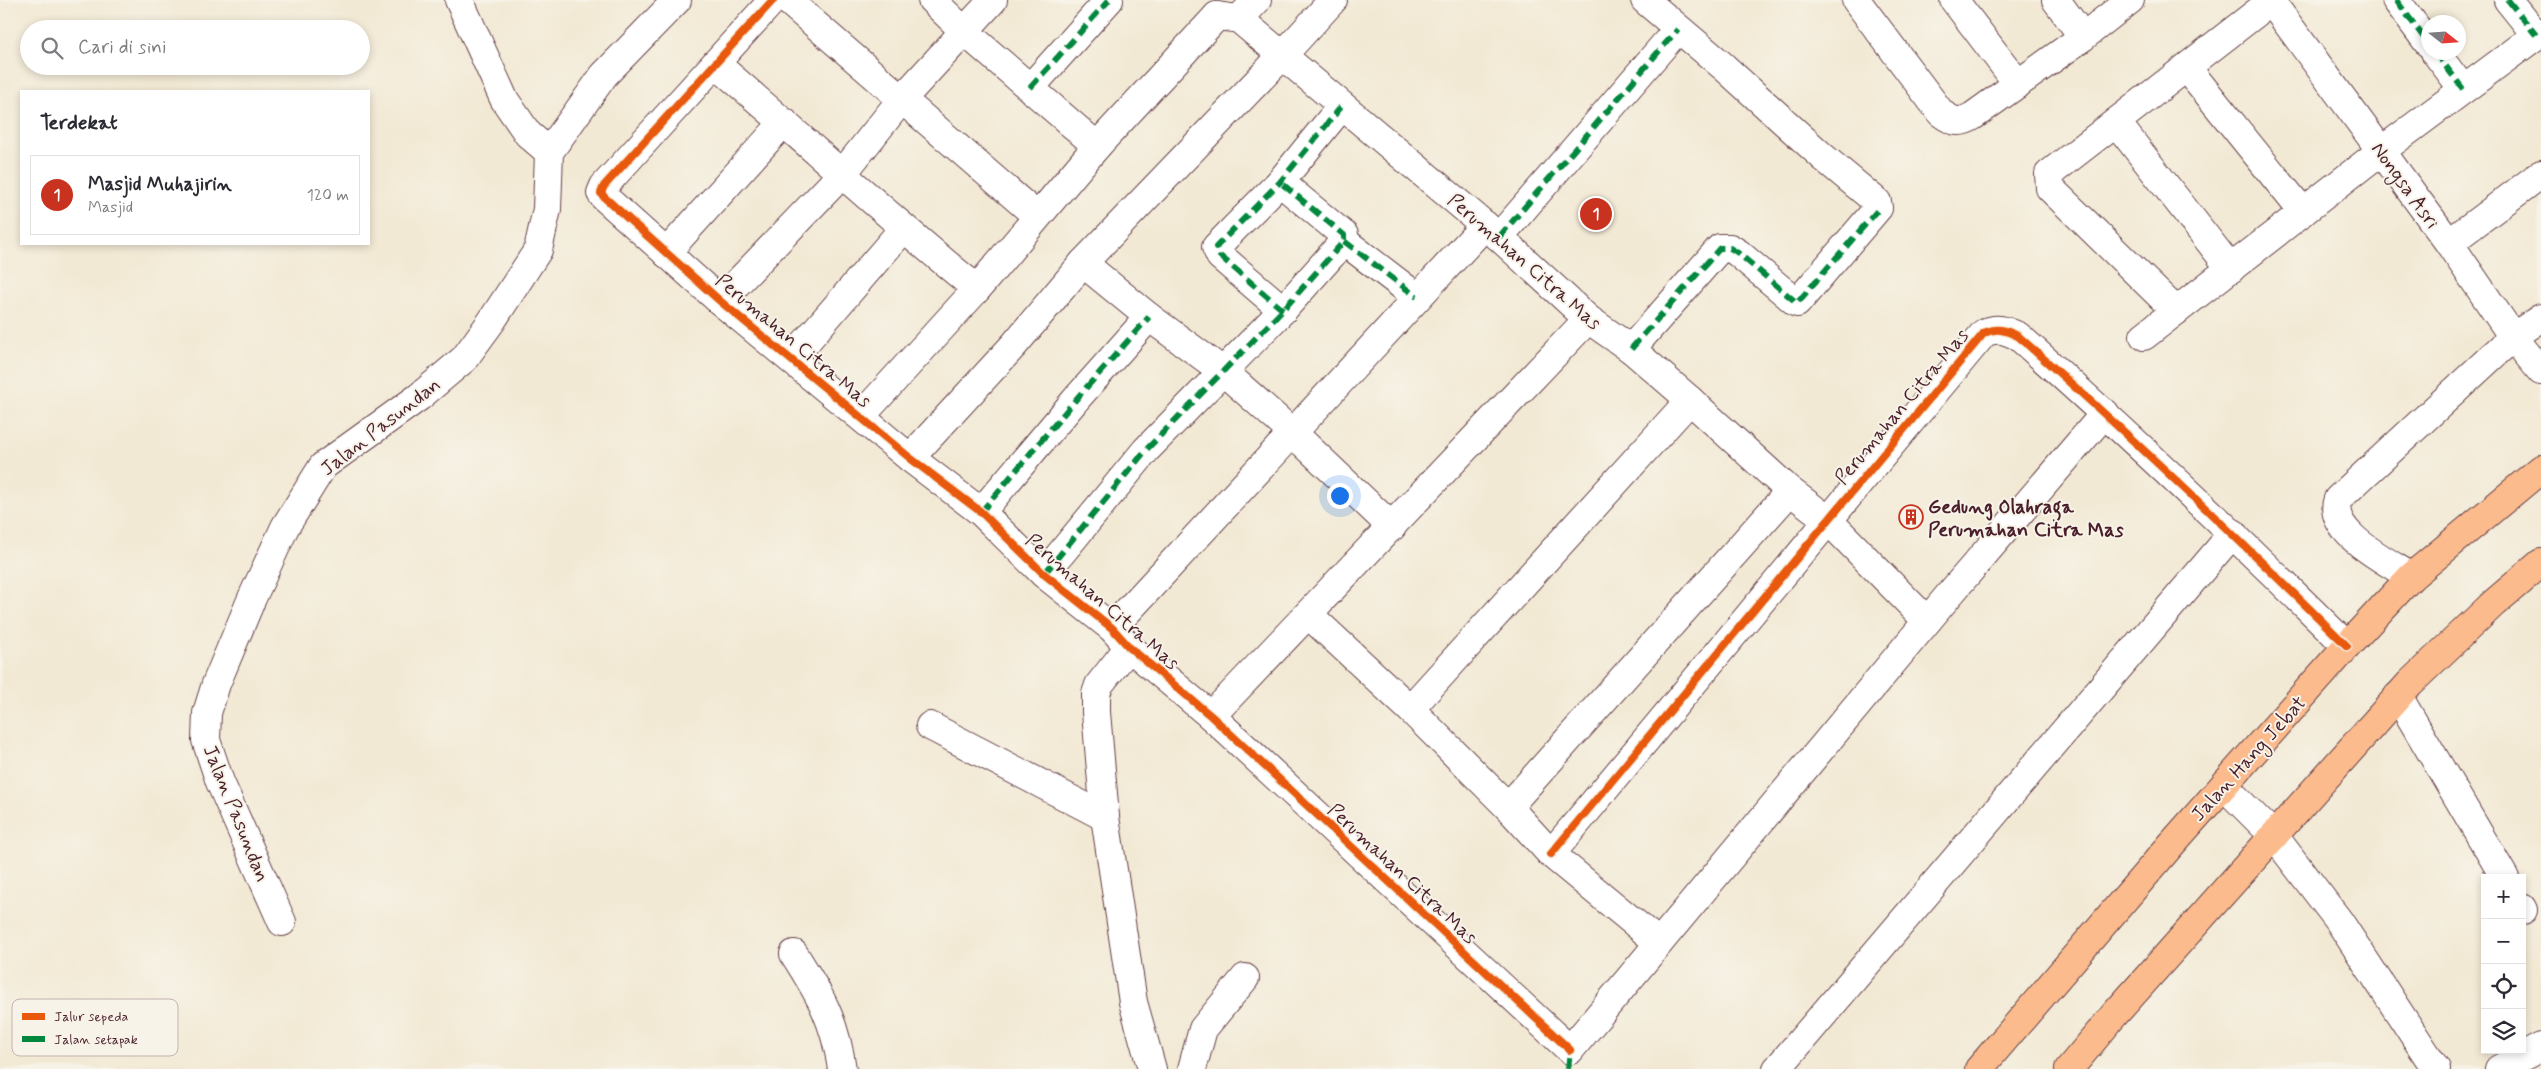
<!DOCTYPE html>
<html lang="id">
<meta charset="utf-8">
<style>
body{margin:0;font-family:Mynerve,sans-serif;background:#f2f2f3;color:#2b2b33}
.controls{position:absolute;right:15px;bottom:15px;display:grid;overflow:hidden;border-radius:0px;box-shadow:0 2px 8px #0003}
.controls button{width:45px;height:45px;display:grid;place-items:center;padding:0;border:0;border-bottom:1px solid #e1e1e2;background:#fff;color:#2b2b33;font:25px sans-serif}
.compass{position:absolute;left:2421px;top:15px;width:45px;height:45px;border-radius:50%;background:#fff;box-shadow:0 2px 8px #0003;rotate:107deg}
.you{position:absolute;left:1339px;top:495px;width:18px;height:18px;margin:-12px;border:4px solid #fff;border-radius:50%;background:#1a73e8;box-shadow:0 0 0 8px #1a73e833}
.badge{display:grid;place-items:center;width:32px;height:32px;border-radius:50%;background:#c8321e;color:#fff;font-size:16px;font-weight:700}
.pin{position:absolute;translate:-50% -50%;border:2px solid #fff;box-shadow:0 1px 5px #0006}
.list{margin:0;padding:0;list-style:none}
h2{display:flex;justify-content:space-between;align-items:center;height:65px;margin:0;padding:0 20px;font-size:21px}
h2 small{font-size:16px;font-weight:400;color:#7c7c81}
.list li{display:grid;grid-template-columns:32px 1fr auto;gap:15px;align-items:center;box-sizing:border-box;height:80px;margin:0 10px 10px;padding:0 10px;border:1px solid #e1e1e2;border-radius:0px}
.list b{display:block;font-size:19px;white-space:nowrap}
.list p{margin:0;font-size:16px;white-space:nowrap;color:#7c7c81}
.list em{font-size:16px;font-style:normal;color:#7c7c81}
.icon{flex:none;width:28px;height:28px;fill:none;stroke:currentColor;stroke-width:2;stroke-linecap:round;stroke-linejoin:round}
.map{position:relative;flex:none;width:2541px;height:1069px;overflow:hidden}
.search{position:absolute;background:#fff;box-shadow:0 2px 8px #0003;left:20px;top:20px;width:350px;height:55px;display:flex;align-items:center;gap:12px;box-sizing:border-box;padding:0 18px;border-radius:28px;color:#7c7c81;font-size:19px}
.panel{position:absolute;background:#fff;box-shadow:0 2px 8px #0003;left:20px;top:90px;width:350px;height:155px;border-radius:0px}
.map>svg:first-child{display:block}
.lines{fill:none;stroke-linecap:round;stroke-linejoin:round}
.minor-casing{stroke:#633d44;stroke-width:30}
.highway-casing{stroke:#633d44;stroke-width:30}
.minor{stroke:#fff;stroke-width:28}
.highway{stroke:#fbbb8d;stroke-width:28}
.quiet{stroke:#00873e;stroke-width:6;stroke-dasharray:12 6;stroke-linecap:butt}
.cycleway-casing{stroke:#f7f3e8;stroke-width:11}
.cycleway{stroke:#e8590c;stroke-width:8}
.labels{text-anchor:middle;stroke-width:4;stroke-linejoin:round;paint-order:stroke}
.street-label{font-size:20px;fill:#4a1f2b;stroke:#f7f3e8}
.poi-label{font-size:20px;font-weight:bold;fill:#4a1f2b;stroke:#f7f3e8;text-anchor:start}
.key{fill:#f7f3e8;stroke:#c3b3af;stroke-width:1}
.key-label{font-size:14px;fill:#4a1f2b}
</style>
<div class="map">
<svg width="2541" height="1069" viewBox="0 0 2541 1069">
<rect width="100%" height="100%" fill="#f7f3e8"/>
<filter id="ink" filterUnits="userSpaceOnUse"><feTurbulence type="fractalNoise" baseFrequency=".02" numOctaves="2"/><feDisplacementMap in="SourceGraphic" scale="10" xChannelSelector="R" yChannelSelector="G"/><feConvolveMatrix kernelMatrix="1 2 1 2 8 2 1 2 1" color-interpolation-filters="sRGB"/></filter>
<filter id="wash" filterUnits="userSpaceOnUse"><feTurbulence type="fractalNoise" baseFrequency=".0096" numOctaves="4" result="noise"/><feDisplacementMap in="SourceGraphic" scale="20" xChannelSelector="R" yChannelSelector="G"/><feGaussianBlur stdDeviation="1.12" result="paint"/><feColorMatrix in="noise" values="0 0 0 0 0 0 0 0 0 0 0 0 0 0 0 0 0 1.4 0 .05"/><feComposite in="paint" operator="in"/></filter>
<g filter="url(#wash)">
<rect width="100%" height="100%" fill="#f2e9d4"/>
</g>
<g filter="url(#ink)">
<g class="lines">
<g class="minor-casing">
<g id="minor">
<path d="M459 0 504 99 528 134 549 152"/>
<path d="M773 0 604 186 601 193 604 197 720 301 910 458 981 512 1044 574 1112 628 1129 647 1211 716 1570 1050"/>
<path d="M787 0 1037 216"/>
<path d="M932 0 964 31 1097 146"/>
<path d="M1856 0 1941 113C1953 122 1960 124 1973 116L2083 37 2130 0"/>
<path d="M1954 0 2018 84"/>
<path d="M2056 0 2083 37"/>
<path d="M2270 0 2449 243 2513 337 2541 371"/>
<path d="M2396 0 2428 43"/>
<path d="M2508 0 2536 35"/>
<path d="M1217 16 1239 19 1499 237 1588 319 1631 349 1690 400 1790 491 1827 519 1927 621"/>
<path d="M1239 19 1257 0"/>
<path d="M2435 52 2463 89"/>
<path d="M716 64C804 139 888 217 977 289"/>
<path d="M2187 68 2303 212"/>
<path d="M1030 88 1109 0"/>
<path d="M2116 122 2231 269"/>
<path d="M1499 237 1678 29"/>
<path d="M1344 241 1417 297"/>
<path d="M2449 243 2541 174"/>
<path d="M666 253 784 122"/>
<path d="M1083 263 1149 317 1224 372 1294 434 1392 527"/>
<path d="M720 301 843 173 901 100 993 0"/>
<path d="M1283 310 1220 256 1216 247 1280 182 1341 107"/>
<path d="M2176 311 2050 188 2049 174 2273 0"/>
<path d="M2144 336 2381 151 2541 32"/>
<path d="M1631 349 1720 248H1730L1738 253 1797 303 1878 208 1877 202 1823 157 1724 67 1645 0"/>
<path d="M792 358 903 229"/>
<path d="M861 416 977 289 1097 146 1217 16"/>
<path d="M910 458 1014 345 1083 263 1282 56 1333 0"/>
<path d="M981 512 1078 397 1149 317"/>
<path d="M1044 574 1146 450 1283 310 1344 241V235L1280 182"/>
<path d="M2411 577C2389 562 2325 532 2338 499L2513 337 2541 318"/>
<path d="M1308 614 1410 709 1508 807 1551 854 1659 943"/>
<path d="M1112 628 1485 225"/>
<path d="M1129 647 1099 685 1096 694V712L1105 817 1133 1002 1152 1069"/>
<path d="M2398 696 2505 878"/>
<path d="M1410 709 1690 400"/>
<path d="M1211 716 1588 319"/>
<path d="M930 726 1105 817"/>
<path d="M2224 786 2274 836 2339 921 2436 1069"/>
<path d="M1508 807 1790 491"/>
<path d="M1551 854 1984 333C1997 327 2005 330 2018 336 2131 436 2240 540 2347 646"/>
<path d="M2522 908 2523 910"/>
<path d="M282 922 220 782 206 740 207 713 216 684 252 598 285 527 323 466 419 397 464 359 491 322 538 250 547 209 549 152 604 75 677 0"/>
<path d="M794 954C820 995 835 1020 842 1069"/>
<path d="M1570 1050 1949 595 2105 413"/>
<path d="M1192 1069 1203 1029 1245 978"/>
<path d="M1777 1069 2233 533"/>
<path d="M2499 1069 2541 1047"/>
</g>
</g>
<g class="highway-casing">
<g id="highway">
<path d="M1979 1069 2170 846 2347 646 2411 577 2541 469"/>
<path d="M2069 1069 2114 1015 2410 683 2494 603 2541 563"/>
</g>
</g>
<use href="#minor" class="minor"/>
<use href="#highway" class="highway"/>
<g class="quiet">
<path d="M2396 0 2428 43"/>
<path d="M2508 0 2536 35"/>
<path d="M2435 52 2463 89"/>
<path d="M1030 88 1109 0"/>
<path d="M1499 237 1678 29"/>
<path d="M1344 241 1417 297"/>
<path d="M1283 310 1220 256 1216 247 1280 182 1341 107"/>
<path d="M1631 349 1720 248H1730L1738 253 1797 303 1877 211"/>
<path d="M981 512 1078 397 1149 317"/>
<path d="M1044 574 1146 450 1283 310 1344 241V235L1280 182"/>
<path d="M1568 1069 1570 1050"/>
</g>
<g class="cycleway-casing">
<g id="cycleway">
<path d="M773 0 604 186 601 193 604 197 720 301 910 458 981 512 1044 574 1112 628 1129 647 1211 716 1570 1050"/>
<path d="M1551 854 1984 333C1997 327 2005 330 2018 336 2131 436 2240 540 2347 646"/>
</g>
</g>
<use href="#cycleway" class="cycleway"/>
</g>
</g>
<defs>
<g id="building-ring" transform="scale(1.25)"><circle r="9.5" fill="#f7f3e8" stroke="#c8321e" stroke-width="1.5"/><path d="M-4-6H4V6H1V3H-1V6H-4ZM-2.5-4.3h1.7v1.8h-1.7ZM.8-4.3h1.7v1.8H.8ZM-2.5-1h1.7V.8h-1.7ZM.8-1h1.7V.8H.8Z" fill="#c8321e"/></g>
</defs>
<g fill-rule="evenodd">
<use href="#building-ring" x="1911" y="517"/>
</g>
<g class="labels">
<g class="street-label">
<text transform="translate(2406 185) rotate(54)" y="7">Nongsa Asri</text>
<text transform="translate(1525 261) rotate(41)" y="7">Perumahan Citra Mas</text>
<text transform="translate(794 340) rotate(40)" y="7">Perumahan Citra Mas</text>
<text transform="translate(1901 406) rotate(-50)" y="7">Perumahan Citra Mas</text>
<text transform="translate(380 426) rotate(-38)" y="7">Jalan Pasundan</text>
<text transform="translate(1103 601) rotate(41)" y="7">Perumahan Citra Mas</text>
<text transform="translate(2248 758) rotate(-48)" y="7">Jalan Hang Jebat</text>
<text transform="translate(237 813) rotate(68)" y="7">Jalan Pasundan</text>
<text transform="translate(1403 873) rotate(43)" y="7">Perumahan Citra Mas</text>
</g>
<g class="poi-label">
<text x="1928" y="513">Gedung Olahraga<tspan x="1928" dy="23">Perumahan Citra Mas</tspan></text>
</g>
</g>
<rect x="12" y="999" width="166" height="57" rx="8" class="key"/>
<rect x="22" y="1013" width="23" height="7" fill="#e8590c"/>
<rect x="22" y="1036" width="23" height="6" fill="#00873e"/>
<g class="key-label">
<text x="54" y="1021">Jalur sepeda</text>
<text x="54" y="1044">Jalan setapak</text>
</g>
</svg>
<div class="controls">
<button>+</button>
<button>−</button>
<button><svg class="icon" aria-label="locate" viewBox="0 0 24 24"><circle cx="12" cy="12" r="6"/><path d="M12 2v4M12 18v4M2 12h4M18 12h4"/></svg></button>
<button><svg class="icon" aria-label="layers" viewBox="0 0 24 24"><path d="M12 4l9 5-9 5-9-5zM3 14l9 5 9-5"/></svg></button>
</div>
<svg class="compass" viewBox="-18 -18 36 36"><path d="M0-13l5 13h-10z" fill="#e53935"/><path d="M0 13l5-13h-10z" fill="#7c7c81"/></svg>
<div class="you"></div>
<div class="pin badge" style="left:1596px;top:214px">1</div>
<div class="search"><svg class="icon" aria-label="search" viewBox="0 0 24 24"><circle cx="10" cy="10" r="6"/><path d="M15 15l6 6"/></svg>Cari di sini</div>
<section class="panel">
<h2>Terdekat<small></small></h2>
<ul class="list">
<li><span class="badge">1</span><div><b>Masjid Muhajirin</b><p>Masjid</p></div><em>120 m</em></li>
</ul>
</section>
</div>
